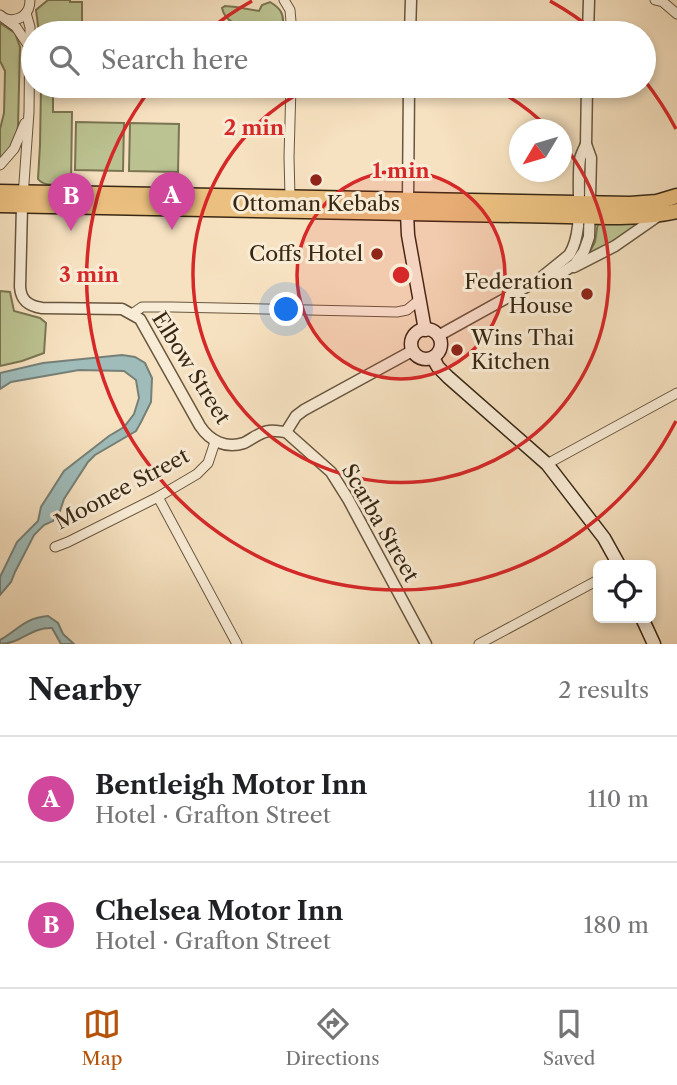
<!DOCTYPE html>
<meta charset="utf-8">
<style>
body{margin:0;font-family:"Libre Caslon Text",serif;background:#f6f6f6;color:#202124}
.controls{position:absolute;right:21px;bottom:21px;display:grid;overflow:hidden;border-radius:10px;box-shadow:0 4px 10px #0003}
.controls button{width:63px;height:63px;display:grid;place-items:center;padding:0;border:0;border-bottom:2px solid #e0e0e0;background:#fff;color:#202124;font:35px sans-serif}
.compass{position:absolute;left:509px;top:119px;width:63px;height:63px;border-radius:50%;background:#fff;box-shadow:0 4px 10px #0003;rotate:232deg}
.you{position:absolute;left:287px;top:310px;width:24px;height:24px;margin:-18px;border:5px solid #fff;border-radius:50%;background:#1a73e8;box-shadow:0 0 0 10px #1a73e833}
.badge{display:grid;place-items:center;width:46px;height:46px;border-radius:50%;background:#b45309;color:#fff;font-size:23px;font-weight:700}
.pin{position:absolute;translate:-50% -58px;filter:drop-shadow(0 2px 4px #0008)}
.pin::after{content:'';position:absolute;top:37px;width:24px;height:21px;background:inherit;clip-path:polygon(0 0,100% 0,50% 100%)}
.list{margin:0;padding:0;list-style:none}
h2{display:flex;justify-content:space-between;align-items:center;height:91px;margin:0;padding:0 28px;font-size:30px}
h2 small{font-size:23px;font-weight:400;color:#757577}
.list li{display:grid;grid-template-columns:46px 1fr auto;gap:21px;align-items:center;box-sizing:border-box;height:126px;padding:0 28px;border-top:2px solid #e0e0e0}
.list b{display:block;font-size:26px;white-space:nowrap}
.list p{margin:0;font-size:23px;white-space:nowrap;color:#757577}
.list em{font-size:23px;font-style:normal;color:#757577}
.icon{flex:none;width:38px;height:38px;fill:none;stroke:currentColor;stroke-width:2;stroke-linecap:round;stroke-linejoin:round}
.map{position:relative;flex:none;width:677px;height:644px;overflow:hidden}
.search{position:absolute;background:#fff;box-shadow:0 4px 10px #0003;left:21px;right:21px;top:21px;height:77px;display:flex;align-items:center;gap:18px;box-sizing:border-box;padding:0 24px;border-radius:38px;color:#757577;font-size:26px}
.sheet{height:343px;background:#fff}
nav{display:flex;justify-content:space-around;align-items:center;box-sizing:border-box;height:98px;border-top:2px solid #e0e0e0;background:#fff;font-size:19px;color:#757577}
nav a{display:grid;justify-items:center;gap:4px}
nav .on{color:#b45309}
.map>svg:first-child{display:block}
.green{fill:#bcc392;stroke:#7a7552;stroke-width:2}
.water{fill:#9fbcba;stroke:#768077;stroke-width:2}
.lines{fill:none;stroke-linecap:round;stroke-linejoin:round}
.minor-casing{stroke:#68563e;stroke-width:11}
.tertiary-casing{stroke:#68563e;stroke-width:13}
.secondary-casing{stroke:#382713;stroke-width:15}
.trunk-casing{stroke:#382713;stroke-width:17}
.minor{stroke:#f9ecd6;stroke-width:9}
.tertiary{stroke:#f9ecd6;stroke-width:10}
.secondary{stroke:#f9ecd6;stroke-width:12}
.trunk{stroke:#ebc080;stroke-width:14}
.ring{fill:none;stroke:#d62828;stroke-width:3.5}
.poi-dot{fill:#8f2418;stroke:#f9ecd6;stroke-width:2.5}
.labels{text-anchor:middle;stroke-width:6;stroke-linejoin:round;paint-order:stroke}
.poi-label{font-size:21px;fill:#382713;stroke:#f9ecd6;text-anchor:end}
.street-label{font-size:21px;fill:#382713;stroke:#f9ecd6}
.centre{fill:#d62828;stroke:#f9ecd6;stroke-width:3.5}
.ring-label{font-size:21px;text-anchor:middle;font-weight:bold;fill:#d62828;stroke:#f9ecd6;stroke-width:6;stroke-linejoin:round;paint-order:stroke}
</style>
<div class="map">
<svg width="677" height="644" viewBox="0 0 677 644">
<rect width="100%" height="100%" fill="#f6e1c0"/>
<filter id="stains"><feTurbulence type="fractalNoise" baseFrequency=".00286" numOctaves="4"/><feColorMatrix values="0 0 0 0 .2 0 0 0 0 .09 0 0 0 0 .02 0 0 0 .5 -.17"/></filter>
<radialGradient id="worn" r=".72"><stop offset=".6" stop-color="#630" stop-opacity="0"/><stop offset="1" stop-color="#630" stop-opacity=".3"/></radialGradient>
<g class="green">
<path d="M48 0H70V2H82V33H39L36 10Z"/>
<path d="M270 2C280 8 284 13 283 25L273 31 272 33H258L252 27C239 27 225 22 222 8L225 6 236 7 259 11 262 5Z"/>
<path d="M0 23 15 33 20 47 18 126C16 141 10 149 0 160V129L4 113 5 71 0 61Z"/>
<path d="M41 86H53V112H72L71 185C60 184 45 188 38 179L40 145Z"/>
<path d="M76 122 124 123 123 171 75 170Z"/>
<path d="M130 123 179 124 178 172 129 171Z"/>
<path d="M598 222 632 223 638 225 632 231 587 257 595 242Z"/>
<path d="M0 291 10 292 14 311 40 318 46 323 44 353 22 361 0 366Z"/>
</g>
<g class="water">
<path d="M122 355 135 357 145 363 152 378 151 402 141 422 136 431 95 455 88 462 64 499 60 511 53 521 44 525 34 535 15 572 11 582 0 595V577L17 542 38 521 41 507 64 471 109 436 124 427 134 414 139 398 136 380 124 371 79 370 11 382 0 389V373L43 363Z"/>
<path d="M48 616 58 623 63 634 74 644H61L52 628C31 627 20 644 0 644V640C18 630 24 618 48 616Z"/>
</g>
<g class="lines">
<g class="minor-casing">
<g id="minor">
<path d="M284 0 290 10 292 33"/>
<path d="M655 0 663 2 677 14"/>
<path d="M0 15 16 27 28 45"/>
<path d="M6 19C20 22 30 14 30 0"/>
<path d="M0 165 14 149 25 123"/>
<path d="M23 197 29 112 30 27 26 13"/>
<path d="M290 197 289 157 291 86"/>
<path d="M132 314 142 307H172L397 312 407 310 419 300"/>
<path d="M547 464 677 393"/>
<path d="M158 497 237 644"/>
<path d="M55 547 68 542 158 497 197 474 208 463 215 442"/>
<path d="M479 644 598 580"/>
</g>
</g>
<g class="tertiary-casing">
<g id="tertiary">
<path d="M410 33 411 0"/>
<path d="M588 33 589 0"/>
<path d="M408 200 409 86"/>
<path d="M22 206 20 287C21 301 29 306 42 308L122 309 140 319 200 426C210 441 226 449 244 443 252 439 260 432 269 431 275 430 281 432 286 432"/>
<path d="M574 267 615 246 661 214"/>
<path d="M546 278 562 273 575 264 584 251 589 237 591 158 586 144 587 86"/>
<path d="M438 336 537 281 569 255C585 231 576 187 580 159 581 154 584 149 586 144"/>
<path d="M286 432 331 472 348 499 426 644"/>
<path d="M286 432 296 416 304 410 412 351"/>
</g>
</g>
<g class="secondary-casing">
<g id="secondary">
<path d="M407 213 408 235 425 330"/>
<circle cx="426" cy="344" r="15"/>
<path d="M433 358 438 367 448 377 547 464 604 538 619 565"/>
<path d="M642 618 654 644"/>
</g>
</g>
<g class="trunk-casing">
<g id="trunk">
<path d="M0 192 630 204 657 202 677 196"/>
<path d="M0 205 567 216C602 217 643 219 677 211"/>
</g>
</g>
<use href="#minor" class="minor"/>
<use href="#tertiary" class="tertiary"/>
<use href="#secondary" class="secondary"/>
<use href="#trunk" class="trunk"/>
</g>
<circle cx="401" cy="275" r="104" fill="#d62828" fill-opacity=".12"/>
<g class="ring">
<circle cx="401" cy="275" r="104"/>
<path d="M489 86A208 208 0 0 1 549 129M563 144A208 208 0 1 1 313 86"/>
<path d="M676 421A312 312 0 1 1 152 87M205 33A312 312 0 0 1 252 1M550 1A312 312 0 0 1 597 33M645 81A312 312 0 0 1 676 129"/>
</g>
<g class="poi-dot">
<circle cx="316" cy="180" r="7"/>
<circle cx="377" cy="254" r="7"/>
<circle cx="587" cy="294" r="7"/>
<circle cx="457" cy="350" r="7"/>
</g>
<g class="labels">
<g class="poi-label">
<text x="316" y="211" text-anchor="middle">Ottoman Kebabs</text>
<text x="363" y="261">Coffs Hotel</text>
<text x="573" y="289">Federation<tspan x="573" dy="24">House</tspan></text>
<text x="471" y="345" text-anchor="start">Wins Thai<tspan x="471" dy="24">Kitchen</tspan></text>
</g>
<g class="street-label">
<text transform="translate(191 368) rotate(58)" y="7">Elbow Street</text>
<text transform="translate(122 489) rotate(-28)" y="7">Moonee Street</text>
<text transform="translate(380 523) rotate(60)" y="7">Scarba Street</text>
</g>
</g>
<circle cx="401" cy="275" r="10" class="centre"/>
<g class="ring-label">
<text x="254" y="135">2 min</text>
<text x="401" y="178">1 min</text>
<text x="89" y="282">3 min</text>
</g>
<rect width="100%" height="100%" filter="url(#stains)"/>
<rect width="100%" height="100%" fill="url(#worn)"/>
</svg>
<div class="controls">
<button><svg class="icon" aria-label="locate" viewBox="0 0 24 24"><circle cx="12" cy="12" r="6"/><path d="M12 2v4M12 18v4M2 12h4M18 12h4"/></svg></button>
</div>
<svg class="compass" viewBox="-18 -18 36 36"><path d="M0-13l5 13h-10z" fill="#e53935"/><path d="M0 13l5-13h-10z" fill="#757577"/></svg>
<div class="you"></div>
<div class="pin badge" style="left:172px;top:230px;background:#d1479c">A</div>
<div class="pin badge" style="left:71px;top:231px;background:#d1479c">B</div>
<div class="search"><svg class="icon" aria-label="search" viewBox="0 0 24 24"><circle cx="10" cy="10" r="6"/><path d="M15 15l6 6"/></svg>Search here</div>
</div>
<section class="sheet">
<h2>Nearby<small>2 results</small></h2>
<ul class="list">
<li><span class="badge" style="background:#d1479c">A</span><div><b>Bentleigh Motor Inn</b><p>Hotel · Grafton Street</p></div><em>110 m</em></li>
<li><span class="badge" style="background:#d1479c">B</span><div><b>Chelsea Motor Inn</b><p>Hotel · Grafton Street</p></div><em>180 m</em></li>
</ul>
</section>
<nav>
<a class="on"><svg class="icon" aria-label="map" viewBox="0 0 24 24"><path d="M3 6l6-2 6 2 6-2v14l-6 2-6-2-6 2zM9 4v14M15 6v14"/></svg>Map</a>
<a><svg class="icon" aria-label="directions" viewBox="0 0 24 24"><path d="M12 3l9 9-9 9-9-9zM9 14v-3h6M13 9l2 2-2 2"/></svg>Directions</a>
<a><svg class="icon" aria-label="saved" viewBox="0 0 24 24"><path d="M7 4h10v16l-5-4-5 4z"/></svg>Saved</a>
</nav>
